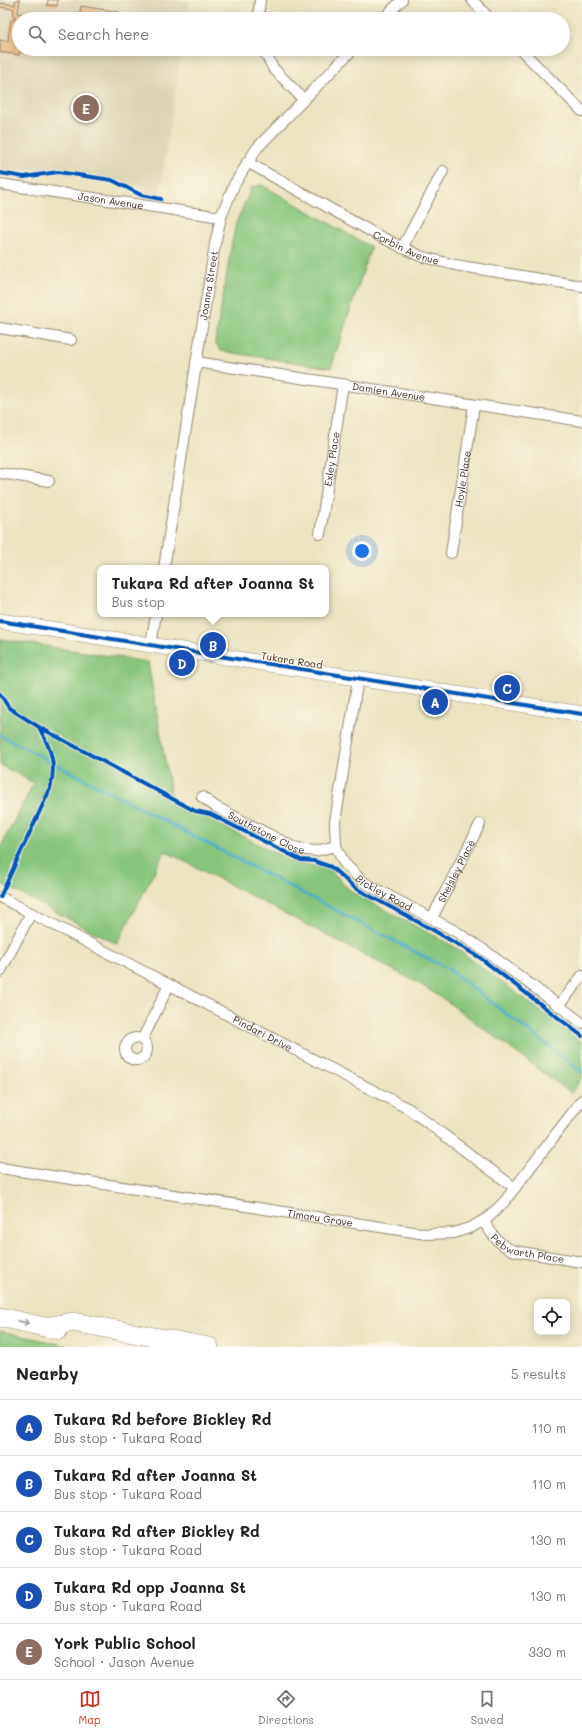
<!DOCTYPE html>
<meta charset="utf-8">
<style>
body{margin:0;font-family:Mali,sans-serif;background:#f6f6f6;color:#202124}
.controls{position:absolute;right:12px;bottom:12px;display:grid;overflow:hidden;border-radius:8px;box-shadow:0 2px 10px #0003}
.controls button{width:36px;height:36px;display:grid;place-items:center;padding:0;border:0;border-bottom:1px solid #e0e0e0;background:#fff;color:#202124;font:20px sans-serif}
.you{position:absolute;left:362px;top:551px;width:14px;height:14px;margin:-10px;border:3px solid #fff;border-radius:50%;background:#1a73e8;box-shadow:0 0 0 6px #1a73e833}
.badge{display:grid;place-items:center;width:26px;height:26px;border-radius:50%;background:#c8321e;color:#fff;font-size:13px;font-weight:700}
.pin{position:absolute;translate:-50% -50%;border:2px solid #fff;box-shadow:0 1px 4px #0006}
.popup{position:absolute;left:97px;top:565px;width:232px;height:52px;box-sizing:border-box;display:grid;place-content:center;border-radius:8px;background:#fff;filter:drop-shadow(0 1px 3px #0005);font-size:13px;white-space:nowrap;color:#757577}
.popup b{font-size:15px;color:#202124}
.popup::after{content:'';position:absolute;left:50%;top:100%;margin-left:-8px;border:8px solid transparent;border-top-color:#fff}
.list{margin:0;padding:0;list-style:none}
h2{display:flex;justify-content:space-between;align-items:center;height:52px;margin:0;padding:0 16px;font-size:17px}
h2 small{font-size:13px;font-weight:400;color:#757577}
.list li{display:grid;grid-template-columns:26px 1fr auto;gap:12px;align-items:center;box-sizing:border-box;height:56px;padding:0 16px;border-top:1px solid #e0e0e0}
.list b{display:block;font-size:15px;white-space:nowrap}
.list p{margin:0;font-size:13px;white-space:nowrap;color:#757577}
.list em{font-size:13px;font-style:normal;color:#757577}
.icon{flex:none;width:22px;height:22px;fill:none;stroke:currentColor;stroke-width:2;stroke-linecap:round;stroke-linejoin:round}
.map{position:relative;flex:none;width:582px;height:1347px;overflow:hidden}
.search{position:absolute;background:#fff;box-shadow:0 2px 10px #0003;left:12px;right:12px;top:12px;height:44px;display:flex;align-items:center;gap:10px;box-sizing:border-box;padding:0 14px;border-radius:22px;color:#757577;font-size:15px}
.sheet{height:332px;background:#fff}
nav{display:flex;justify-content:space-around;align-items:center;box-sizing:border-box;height:56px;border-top:1px solid #e0e0e0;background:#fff;font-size:11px;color:#757577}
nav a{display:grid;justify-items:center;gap:2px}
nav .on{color:#c8321e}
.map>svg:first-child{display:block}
.built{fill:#dcd4b4}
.green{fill:#87c57b;stroke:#61784c}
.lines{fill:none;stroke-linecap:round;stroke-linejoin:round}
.stream{stroke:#46afc6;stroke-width:3}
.building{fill:#e8b67b}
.street-casing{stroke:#938670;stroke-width:12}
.secondary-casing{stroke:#938670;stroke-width:16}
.highway-casing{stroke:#938670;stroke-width:20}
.street{stroke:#fff;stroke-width:10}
.secondary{stroke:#fff;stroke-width:15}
.highway{stroke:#fff;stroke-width:19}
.cycleway-casing{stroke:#fcf5e5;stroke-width:6}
.cycleway{stroke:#0057b8;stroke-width:4}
.oneway{stroke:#a79f9a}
.labels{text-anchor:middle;stroke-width:3;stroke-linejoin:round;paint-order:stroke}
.street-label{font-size:10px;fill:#3b2a1e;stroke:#fcf5e5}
</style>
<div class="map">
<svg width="582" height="1347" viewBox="0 0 582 1347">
<rect width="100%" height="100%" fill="#fcf5e5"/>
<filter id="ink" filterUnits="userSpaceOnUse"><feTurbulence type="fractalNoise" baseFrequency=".025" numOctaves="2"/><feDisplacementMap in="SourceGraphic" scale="8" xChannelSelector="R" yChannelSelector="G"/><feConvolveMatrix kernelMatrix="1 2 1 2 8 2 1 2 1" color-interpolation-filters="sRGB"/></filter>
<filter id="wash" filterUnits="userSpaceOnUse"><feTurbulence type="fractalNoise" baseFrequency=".012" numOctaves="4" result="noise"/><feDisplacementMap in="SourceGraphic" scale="16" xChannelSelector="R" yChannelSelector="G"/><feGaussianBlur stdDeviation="0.9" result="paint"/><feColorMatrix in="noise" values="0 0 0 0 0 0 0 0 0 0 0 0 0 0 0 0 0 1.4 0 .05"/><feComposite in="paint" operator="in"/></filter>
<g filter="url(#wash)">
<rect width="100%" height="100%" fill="#ebe3c1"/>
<path class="built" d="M0 0H190L187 19H19V49H182L159 197 145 195 146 187 21 167 20 174 0 171Z"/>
<g class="green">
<path d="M262 185 371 247 331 368 221 351 215 343 232 242 236 223 252 187Z"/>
<path d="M0 639 148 662 172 800 293 862 314 866 322 864 331 869 344 885 355 894 453 946 582 1042V1078L571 1093 448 1002 420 984 165 851 117 944 0 883V848L34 783 0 765Z"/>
<path d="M0 1331 73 1347H0Z"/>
</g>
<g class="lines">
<path class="stream" d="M0 735 448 969 582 1072"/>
</g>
<g id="blocks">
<g class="building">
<path d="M15 0H20L18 13 22 14 19 19V49H28V52L20 51 19 55 0 52V40L8 41 11 20H14L15 17 13 16 14 9 0 7V3L15 5Z"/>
<path d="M48 0H58L57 6 47 5Z"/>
<path d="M81 6 119 12 118 19H79Z"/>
</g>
</g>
</g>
<g filter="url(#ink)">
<use href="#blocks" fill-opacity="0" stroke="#938670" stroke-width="1"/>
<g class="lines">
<g class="street-casing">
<g id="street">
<path d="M472 0 490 19"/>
<path d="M258 19 260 0"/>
<path d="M383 19 402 0"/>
<path d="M263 49 273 68 303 99"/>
<path d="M520 49 582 111"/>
<path id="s1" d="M247 162 381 237 420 256 455 265 582 286"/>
<path id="s2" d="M0 184 221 217"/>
<path d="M402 248 443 171"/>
<path d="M0 328 71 340"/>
<path id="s3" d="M196 362 582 421"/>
<path d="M0 473 49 481"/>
<path id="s4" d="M320 534 343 384"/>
<path id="s5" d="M451 553 474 405"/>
<path id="s6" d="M164 568 215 244 221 217 234 185 257 148 353 49"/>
<path d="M151 645 156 614"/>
<path id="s7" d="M358 679 335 822 336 846 344 863 363 882 455 931 487 952 582 1023"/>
<path id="s8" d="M202 797 216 807 297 849 316 851 336 846"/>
<path id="s9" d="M0 897 409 1109 515 1188"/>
<path id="s10" d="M432 918 480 824"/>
<path d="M0 972 31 913"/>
<path d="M559 1006 582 976"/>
<circle cx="136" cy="1049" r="11"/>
<path d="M142 1040 169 985"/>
<path id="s11" d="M0 1168 426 1234 454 1233 472 1227 489 1217 504 1202 582 1100"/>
<path id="s12" d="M483 1221C492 1234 499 1246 515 1251L582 1262"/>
</g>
</g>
<g class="secondary-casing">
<path id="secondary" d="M0 621 582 714"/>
</g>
<g class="highway-casing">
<g id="highway">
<path d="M0 1317 58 1330"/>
<path d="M45 1327 73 1322 209 1347"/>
</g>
</g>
<use href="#street" class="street"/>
<use href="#secondary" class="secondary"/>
<use href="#highway" class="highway"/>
<g class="cycleway-casing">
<g id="cycleway">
<path d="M0 173 24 177 58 172 112 180 141 195 161 199"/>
<path d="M0 621 582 714"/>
<path d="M0 694 9 708 39 727 195 811 210 814 301 860 314 861 331 867 355 888 433 930 479 957 582 1036"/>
<path d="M0 897 50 789C57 763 51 750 39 727"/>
</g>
</g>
<use href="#cycleway" class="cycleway"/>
</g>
<defs><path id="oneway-shaft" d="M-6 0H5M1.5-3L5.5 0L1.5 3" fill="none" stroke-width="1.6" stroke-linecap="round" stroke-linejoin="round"/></defs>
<use class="oneway" href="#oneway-shaft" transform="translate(23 1322) rotate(13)"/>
</g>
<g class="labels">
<g class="street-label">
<text dy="4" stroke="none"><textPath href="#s2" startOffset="112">Jason Avenue</textPath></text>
<text dy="4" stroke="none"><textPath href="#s1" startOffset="181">Corbin Avenue</textPath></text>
<text dy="4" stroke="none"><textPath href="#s6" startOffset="286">Joanna Street</textPath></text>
<text dy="4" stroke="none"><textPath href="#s3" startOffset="195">Damien Avenue</textPath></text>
<text dy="4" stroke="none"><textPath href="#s4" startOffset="76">Exley Place</textPath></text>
<text dy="4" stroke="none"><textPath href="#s5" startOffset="75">Hoyle Place</textPath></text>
<text transform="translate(292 660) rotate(9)" y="4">Tukara Road</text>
<text dy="4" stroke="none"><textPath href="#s8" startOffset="74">Southstone Close</textPath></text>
<text dy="4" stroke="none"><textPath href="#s10" startOffset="53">Shelsley Place</textPath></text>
<text dy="4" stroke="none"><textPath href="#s7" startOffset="238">Bickley Road</textPath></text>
<text dy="4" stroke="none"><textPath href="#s9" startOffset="296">Pindari Drive</textPath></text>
<text dy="4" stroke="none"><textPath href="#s11" startOffset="324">Timaru Grove</textPath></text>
<text dy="4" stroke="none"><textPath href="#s12" startOffset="56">Pebworth Place</textPath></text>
</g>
</g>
</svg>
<div class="controls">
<button><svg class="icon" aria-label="locate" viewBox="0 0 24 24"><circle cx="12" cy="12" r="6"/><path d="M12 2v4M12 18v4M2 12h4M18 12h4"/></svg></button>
</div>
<div class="you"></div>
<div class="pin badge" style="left:435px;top:702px;background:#1a4fb4">A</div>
<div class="pin badge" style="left:213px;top:645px;background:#1a4fb4">B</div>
<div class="popup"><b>Tukara Rd after Joanna St</b>Bus stop</div>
<div class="pin badge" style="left:507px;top:688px;background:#1a4fb4">C</div>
<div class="pin badge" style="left:182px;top:663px;background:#1a4fb4">D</div>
<div class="pin badge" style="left:86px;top:108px;background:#8d6e63">E</div>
<div class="search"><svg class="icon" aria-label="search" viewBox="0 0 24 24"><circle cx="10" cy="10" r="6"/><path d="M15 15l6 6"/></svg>Search here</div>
</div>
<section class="sheet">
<h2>Nearby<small>5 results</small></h2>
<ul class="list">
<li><span class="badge" style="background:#1a4fb4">A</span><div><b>Tukara Rd before Bickley Rd</b><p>Bus stop · Tukara Road</p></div><em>110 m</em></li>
<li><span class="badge" style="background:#1a4fb4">B</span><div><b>Tukara Rd after Joanna St</b><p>Bus stop · Tukara Road</p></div><em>110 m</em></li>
<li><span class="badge" style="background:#1a4fb4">C</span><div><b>Tukara Rd after Bickley Rd</b><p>Bus stop · Tukara Road</p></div><em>130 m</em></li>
<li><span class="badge" style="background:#1a4fb4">D</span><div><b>Tukara Rd opp Joanna St</b><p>Bus stop · Tukara Road</p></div><em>130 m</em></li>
<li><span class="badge" style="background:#8d6e63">E</span><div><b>York Public School</b><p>School · Jason Avenue</p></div><em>330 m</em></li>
</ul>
</section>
<nav>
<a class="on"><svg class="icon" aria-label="map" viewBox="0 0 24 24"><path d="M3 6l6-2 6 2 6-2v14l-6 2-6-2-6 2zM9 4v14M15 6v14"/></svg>Map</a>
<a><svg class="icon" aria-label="directions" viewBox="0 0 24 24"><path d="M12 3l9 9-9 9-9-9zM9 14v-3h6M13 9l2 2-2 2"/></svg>Directions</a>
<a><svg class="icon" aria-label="saved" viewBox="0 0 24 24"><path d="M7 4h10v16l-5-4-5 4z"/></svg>Saved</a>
</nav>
